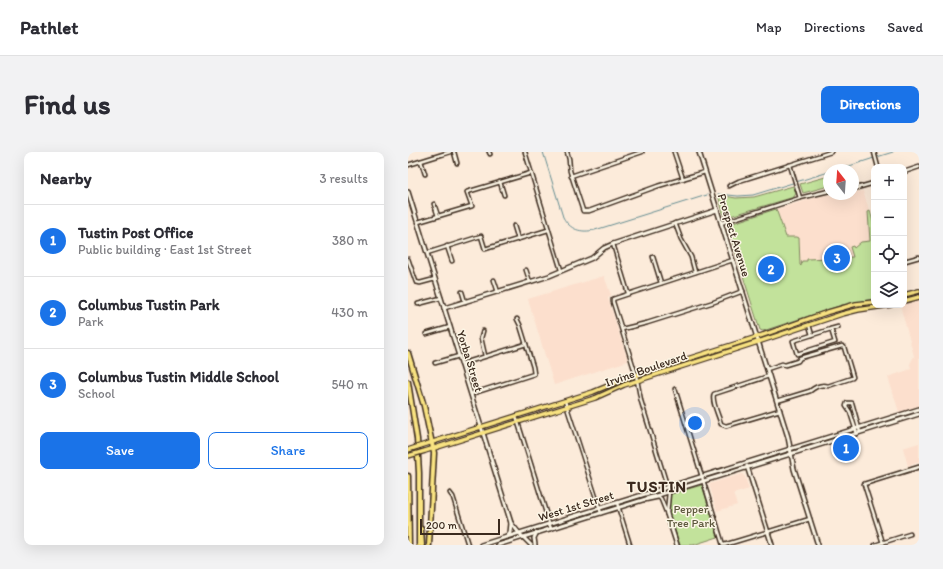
<!DOCTYPE html>
<meta charset="utf-8">
<style>
body{margin:0;font-family:Itim,sans-serif;background:#f2f2f3;color:#2b2b33}
.controls{position:absolute;right:12px;top:12px;display:grid;overflow:hidden;border-radius:8px;box-shadow:0 4px 16px #0002}
.controls button{width:36px;height:36px;display:grid;place-items:center;padding:0;border:0;border-bottom:1px solid #e1e1e2;background:#fff;color:#2b2b33;font:20px sans-serif}
.compass{position:absolute;left:415px;top:12px;width:36px;height:36px;border-radius:50%;background:#fff;box-shadow:0 4px 16px #0002;rotate:343deg}
.scale{position:absolute;left:12px;bottom:10px;width:80px;box-sizing:border-box;padding-left:4px;border:2px solid #3b2a1e;border-top:0;font-size:11px;line-height:14px;white-space:nowrap;color:#3b2a1e;-webkit-text-stroke:3px #fcf5e5;paint-order:stroke}
.you{position:absolute;left:287px;top:271px;width:14px;height:14px;margin:-10px;border:3px solid #fff;border-radius:50%;background:#1a73e8;box-shadow:0 0 0 6px #1a73e833}
.badge{display:grid;place-items:center;width:26px;height:26px;border-radius:50%;background:#1a73e8;color:#fff;font-size:13px;font-weight:700}
.pin{position:absolute;translate:-50% -50%;border:2px solid #fff;box-shadow:0 1px 4px #0006}
.list{margin:0;padding:0;list-style:none}
h2{display:flex;justify-content:space-between;align-items:center;height:52px;margin:0;padding:0 16px;font-size:17px}
h2 small{font-size:13px;font-weight:400;color:#7c7c81}
.list li{display:grid;grid-template-columns:26px 1fr auto;gap:12px;align-items:center;box-sizing:border-box;height:72px;padding:0 16px;border-top:1px solid #e1e1e2}
.list b{display:block;font-size:15px;white-space:nowrap}
.list p{margin:0;font-size:13px;white-space:nowrap;color:#7c7c81}
.list em{font-size:13px;font-style:normal;color:#7c7c81}
.actions{display:flex;gap:8px;padding:12px 16px}
.actions a{flex:1;padding:9px 0;border:1px solid #1a73e8;border-radius:8px;text-align:center;font-size:14px;color:#1a73e8}
.actions .main{background:#1a73e8;color:#fff}
.icon{flex:none;width:22px;height:22px;fill:none;stroke:currentColor;stroke-width:2;stroke-linecap:round;stroke-linejoin:round}
.map{position:relative;flex:none;width:511px;height:393px;overflow:hidden;border-radius:8px}
header{display:flex;align-items:center;gap:24px;box-sizing:border-box;height:56px;padding:0 20px;background:#fff;border-bottom:1px solid #e1e1e2}
header strong{font-size:19px}
nav{display:flex;gap:22px;margin-inline-start:auto;font-size:14px}
.intro{display:flex;align-items:center;justify-content:space-between;box-sizing:border-box;height:96px;padding:0 24px}
h1{margin:0;font-size:28px}
.button{padding:10px 18px;border-radius:8px;background:#1a73e8;color:#fff;font-size:14px;font-weight:700}
main{display:flex;gap:24px;padding:0 24px}
aside{flex:1;background:#fff;border-radius:8px;box-shadow:0 4px 16px #0002}
.map>svg:first-child{display:block}
.built{fill:#fcdfcd}
.green{fill:#c2e29b;stroke:#7e865c}
.lines{fill:none;stroke-linecap:round;stroke-linejoin:round}
.stream{stroke:#658d92;stroke-width:1}
.street-casing{stroke:#3b2a1e;stroke-width:5.5}
.secondary-casing{stroke:#3b2a1e;stroke-width:6}
.primary-casing{stroke:#3b2a1e;stroke-width:6}
.highway-casing{stroke:#3b2a1e;stroke-width:7}
.street{stroke:#fcf5e5;stroke-width:2.5}
.secondary{stroke:#fcf5e5;stroke-width:3}
.primary{stroke:#f8e281;stroke-width:3.5}
.highway{stroke:#f8e281;stroke-width:4}
.primary-bridge-casing{stroke:#3b2a1e;stroke-width:6;stroke-linecap:butt}
.primary-bridge{stroke:#f8e281;stroke-width:3.5}
.labels{text-anchor:middle;stroke-width:3;stroke-linejoin:round;paint-order:stroke}
.street-label{font-size:12px;fill:#3b2a1e;stroke:#fcf5e5}
.park-label{font-size:12px;fill:#5d583d;stroke:#fcf5e5}
.district-label{font-size:16px;font-weight:bold;letter-spacing:1px;fill:#3b2a1e;stroke:#fcf5e5}
</style>
<header>
<strong>Pathlet</strong>
<nav><a>Map</a><a>Directions</a><a>Saved</a></nav>
</header>
<div class="intro"><h1>Find us</h1><a class="button">Directions</a></div>
<main>
<aside>
<h2>Nearby<small>3 results</small></h2>
<ul class="list">
<li><span class="badge">1</span><div><b>Tustin Post Office</b><p>Public building · East 1st Street</p></div><em>380 m</em></li>
<li><span class="badge">2</span><div><b>Columbus Tustin Park</b><p>Park</p></div><em>430 m</em></li>
<li><span class="badge">3</span><div><b>Columbus Tustin Middle School</b><p>School</p></div><em>540 m</em></li>
</ul>
<div class="actions"><a class="main">Save</a><a>Share</a></div>
</aside>
<div class="map">
<svg width="511" height="393" viewBox="0 0 511 393">
<rect width="100%" height="100%" fill="#fcebda"/>
<filter id="ink" filterUnits="userSpaceOnUse"><feTurbulence type="fractalNoise" baseFrequency=".025" numOctaves="2"/><feDisplacementMap in="SourceGraphic" scale="8" xChannelSelector="R" yChannelSelector="G"/><feConvolveMatrix kernelMatrix="1 2 1 2 8 2 1 2 1" color-interpolation-filters="sRGB"/></filter>
<g filter="url(#ink)">
<g class="built">
<path d="M455 39 466 73V147L440 151 406 162 392 113 390 86 389 85H378L368 57 417 43 445 42V40Z"/>
<path d="M196 124 203 143 200 146 220 209 146 233 120 147Z"/>
<path d="M511 147V254L491 260 480 225 503 217 502 212 506 204 492 153Z"/>
<path d="M511 291V310L500 314 495 296Z"/>
<path d="M334 322 337 325 341 337 325 342 329 353 309 359 301 332Z"/>
</g>
<g class="green">
<path d="M421 24V34L395 41 392 32Z"/>
<path d="M385 34 388 41 386 45 319 65 316 64 310 43 328 46 346 45Z"/>
<path d="M368 57 378 85H389L391 86 392 113 393 114 394 109H399V107L445 105 442 95 445 94 446 96 453 90 462 89 460 60 462 59 466 73V147L434 153 355 179 352 178 320 76 322 72Z"/>
<path d="M294 333 310 385 285 393H272L261 361 262 342Z"/>
</g>
<g class="lines">
<g class="stream">
<path d="M135 0 155 65C162 78 173 81 187 78L299 43"/>
<path d="M469 5 485 0"/>
<path d="M429 18 466 6"/>
<path d="M310 42 330 44 345 43 421 20"/>
</g>
<g class="street-casing">
<g id="street">
<path d="M46 0 49 11"/>
<path d="M81 0 82 2"/>
<path d="M117 0 153 118"/>
<path d="M159 0 161 7 162 19 175 59H181L250 34 297 20"/>
<path d="M266 0 275 27"/>
<path d="M466 0 470 15"/>
<path d="M13 9 17 22"/>
<path d="M0 13 42 0"/>
<path d="M382 13 392 46"/>
<path d="M496 20 511 15"/>
<path d="M163 24 234 0"/>
<path d="M92 30 96 43"/>
<path d="M321 34 331 29 423 0"/>
<path d="M445 37 466 31"/>
<path d="M26 52 30 64"/>
<path d="M10 70 64 54 59 40 123 21"/>
<path d="M267 71 273 87 283 105 287 120"/>
<path d="M313 71 392 46 421 39"/>
<path d="M106 74 110 87"/>
<path d="M205 92 220 141"/>
<path d="M39 94 44 109"/>
<path d="M19 101 73 84 77 97 140 78"/>
<path d="M245 105 253 131"/>
<path d="M496 106 497 109 511 105"/>
<path d="M0 107 8 130 12 131 27 127"/>
<path d="M118 118 122 130"/>
<path d="M86 128 90 140"/>
<path d="M54 140 57 150"/>
<path d="M10 152 33 146"/>
<path d="M401 173 404 183"/>
<path d="M214 177 239 171 306 150 335 139"/>
<path d="M423 177 427 190 389 202 385 189Z"/>
<path d="M423 177 430 175"/>
<path d="M75 179 73 186 77 204"/>
<path d="M18 182 42 175"/>
<path d="M27 211 51 204"/>
<path d="M53 212 118 192"/>
<path d="M359 217 374 212 377 213 390 209 392 206 434 194 436 195 445 225 444 226 420 234C414 232 407 235 402 239L369 249"/>
<path d="M361 224 306 242C303 249 311 264 313 272L318 274 372 258"/>
<path d="M267 237 315 393"/>
<path d="M63 242 126 222 125 215 112 173 109 167"/>
<path d="M157 249 193 361"/>
<path d="M108 264 143 377"/>
<path d="M449 282 442 260 438 254 439 251H444L452 280"/>
<path d="M42 341 45 345 60 393"/>
<path d="M237 348 251 345 253 347 259 362"/>
<path d="M209 351 222 393"/>
<path d="M259 362 261 340 233 249 228 223 205 150V147L325 108"/>
<path d="M475 391 456 332 511 315"/>
<path d="M316 393 402 367"/>
<path d="M467 393 502 382"/>
</g>
</g>
<g class="secondary-casing">
<g id="secondary">
<path d="M291 0 380 285 386 317 410 393"/>
<path d="M0 40 103 371 111 381 123 393"/>
<path d="M36 156 141 124 184 106 196 96 205 92 309 58"/>
<path d="M339 314 364 393"/>
<path d="M259 362 269 393"/>
<path d="M99 385 102 381 103 371"/>
<path d="M73 393 511 257"/>
<path d="M90 393 511 262"/>
<path d="M127 393 126 386 128 382"/>
</g>
</g>
<g class="primary-casing">
<g id="primary">
<path d="M496 143 511 139"/>
<path d="M496 149 511 145"/>
<path d="M12 294 185 240 219 226 349 185 420 160 448 152 466 150"/>
<path d="M17 299 187 246 216 233 350 190 434 162 450 158 483 153"/>
</g>
</g>
<g class="highway-casing">
<g id="highway">
<path d="M0 201 16 254 26 301 21 393"/>
<path d="M0 230 9 287 11 321V393"/>
<path d="M0 324 1 393"/>
<path d="M13 377 14 393"/>
</g>
</g>
<use href="#street" class="street"/>
<use href="#secondary" class="secondary"/>
<use href="#primary" class="primary"/>
<use href="#highway" class="highway"/>
<g class="primary-bridge-casing">
<g id="primary-bridge">
<path d="M0 298 12 294"/>
<path d="M0 304 17 299"/>
</g>
</g>
<use href="#primary-bridge" class="primary-bridge"/>
</g>
</g>
<g class="labels">
<g class="street-label">
<text transform="translate(326 83) rotate(73)" y="4">Prospect Avenue</text>
<text transform="translate(62 209) rotate(73)" y="4">Yorba Street</text>
<text transform="translate(238 217) rotate(-19)" y="4">Irvine Boulevard</text>
<text transform="translate(168 354) rotate(-17)" y="4">West 1st Street</text>
</g>
<g class="park-label">
<text x="283" y="361">Pepper<tspan x="283" dy="14">Tree Park</tspan></text>
</g>
<g class="district-label">
<text x="249" y="340">TUSTIN</text>
</g>
</g>
</svg>
<div class="controls">
<button>+</button>
<button>−</button>
<button><svg class="icon" aria-label="locate" viewBox="0 0 24 24"><circle cx="12" cy="12" r="6"/><path d="M12 2v4M12 18v4M2 12h4M18 12h4"/></svg></button>
<button><svg class="icon" aria-label="layers" viewBox="0 0 24 24"><path d="M12 4l9 5-9 5-9-5zM3 14l9 5 9-5"/></svg></button>
</div>
<svg class="compass" viewBox="-18 -18 36 36"><path d="M0-13l5 13h-10z" fill="#e53935"/><path d="M0 13l5-13h-10z" fill="#7c7c81"/></svg>
<div class="scale">200 m</div>
<div class="you"></div>
<div class="pin badge" style="left:438px;top:296px">1</div>
<div class="pin badge" style="left:363px;top:117px">2</div>
<div class="pin badge" style="left:429px;top:106px">3</div>
</div>
</main>
